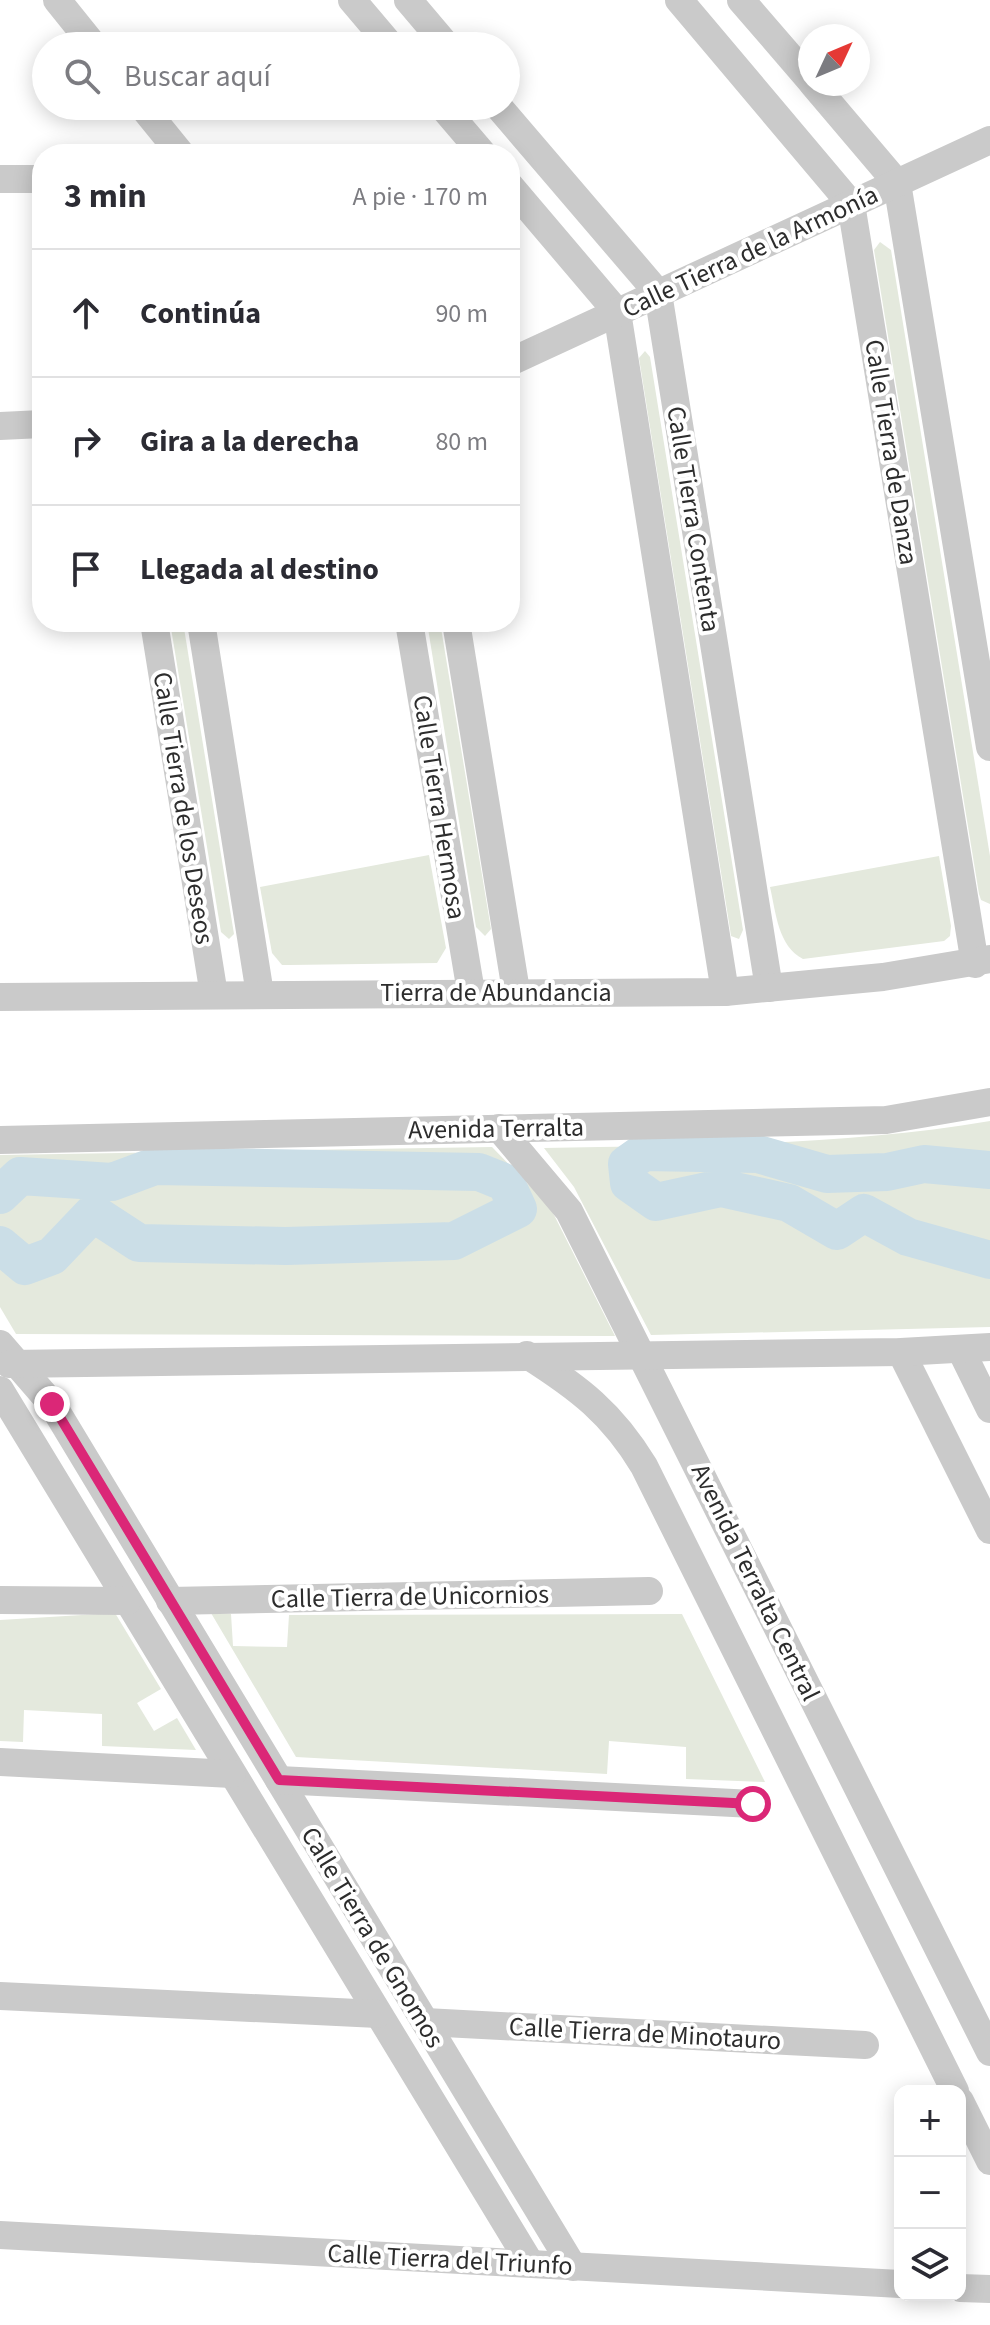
<!DOCTYPE html>
<html lang="es">
<meta charset="utf-8">
<style>
body{margin:0;font-family:"Source Sans 3",sans-serif;background:#f7f7f7;color:#2b2b33}
.controls{position:absolute;right:24px;bottom:24px;display:grid;overflow:hidden;border-radius:16px;box-shadow:0 4px 20px #0003}
.controls button{width:72px;height:72px;display:grid;place-items:center;padding:0;border:0;border-bottom:2px solid #e1e1e2;background:#fff;color:#2b2b33;font:40px sans-serif}
.compass{position:absolute;left:798px;top:24px;width:72px;height:72px;border-radius:50%;background:#fff;box-shadow:0 4px 20px #0003;rotate:46deg}
.stop{position:absolute;width:24px;height:24px;margin:-18px;border:6px solid #db2777;border-radius:50%;background:#fff}
.stop.end{background:#db2777;border-color:#fff;box-shadow:0 2px 8px #0008}
.list{margin:0;padding:0;list-style:none}
h2{display:flex;justify-content:space-between;align-items:center;height:104px;margin:0;padding:0 32px;font-size:34px}
h2 small{font-size:26px;font-weight:400;color:#7c7c81}
.list li{display:grid;grid-template-columns:52px 1fr auto;gap:24px;align-items:center;box-sizing:border-box;height:128px;padding:0 32px;border-top:2px solid #e1e1e2}
.list b{display:block;font-size:30px;white-space:nowrap}
.list em{font-size:26px;font-style:normal;color:#7c7c81}
.icon{flex:none;width:44px;height:44px;fill:none;stroke:currentColor;stroke-width:2;stroke-linecap:round;stroke-linejoin:round}
.map{position:relative;flex:none;width:990px;height:2325px;overflow:hidden}
.search{position:absolute;background:#fff;box-shadow:0 4px 20px #0003;left:32px;top:32px;width:488px;height:88px;display:flex;align-items:center;gap:20px;box-sizing:border-box;padding:0 28px;border-radius:44px;color:#7c7c81;font-size:30px}
.panel{position:absolute;background:#fff;box-shadow:0 4px 20px #0003;left:32px;top:144px;width:488px;height:488px;border-radius:32px}
.map>svg:first-child{display:block}
.green{fill:#e4e9dd}
.lines{fill:none;stroke-linecap:round;stroke-linejoin:round}
.canal{stroke:#cbdee7;stroke-width:38}
.minor{stroke:#cacaca;stroke-width:28}
.route{stroke:#db2777;stroke-width:10}
.labels{text-anchor:middle;stroke-width:8;stroke-linejoin:round;paint-order:stroke}
.street-label{font-size:26px;fill:#2d2d2d;stroke:#fff}
</style>
<div class="map">
<svg width="990" height="2325" viewBox="0 0 990 2325">
<rect width="100%" height="100%" fill="#fff"/>
<g class="green">
<path d="M880 242 891 250 990 856V904L981 900 979 894 874 250Z"/>
<path d="M645 351 650 357 743 930 739 939 731 936 730 929 639 358Z"/>
<path d="M170 622H183L234 934 229 939 221 932Z"/>
<path d="M427 622H440L491 929 485 936 476 927Z"/>
<path d="M429 855 446 948 437 963 289 965H282L272 953 260 887Z"/>
<path d="M939 856 951 926 950 936 944 941 803 959C778 946 776 913 770 887Z"/>
<path d="M990 1121V1327L651 1335 574 1187 544 1148C693 1145 843 1146 990 1121Z"/>
<path d="M492 1147 550 1207 615 1336 16 1334 0 1307V1155Z"/>
<path d="M115 1613 161 1689 137 1703 154 1731 177 1718 196 1750 102 1746V1714L24 1710 23 1742 0 1741V1620Z"/>
<path d="M211 1613 231 1614 233 1646 287 1647 289 1615 682 1614 765 1782 686 1779V1747L609 1741 607 1774 296 1757Z"/>
</g>
<g class="lines">
<g class="canal">
<path d="M990 1170 924 1164 887 1172 827 1174 758 1154 644 1152 627 1164 629 1183 656 1202 721 1188 789 1203 837 1231 864 1213 908 1237 990 1260"/>
<path d="M0 1195 20 1176 112 1182 155 1166 479 1172 506 1183 518 1209 454 1241 286 1246 139 1243 93 1213 52 1256 25 1266 0 1245"/>
</g>
<g class="minor">
<path d="M57 0 94 46"/>
<path d="M352 0 391 46"/>
<path d="M408 0 447 46"/>
<path d="M679 0 851 204 975 964"/>
<path d="M741 0 810 80"/>
<path d="M813 84 897 183 990 747"/>
<path d="M142 106 181 154"/>
<path d="M442 106 483 154"/>
<path d="M498 106 658 293 769 988"/>
<path d="M0 179H42"/>
<path d="M510 186 617 312 725 992"/>
<path d="M510 362 990 140"/>
<path d="M0 426 42 424"/>
<path d="M154 622 214 995"/>
<path d="M201 622 260 994"/>
<path d="M409 622 471 992"/>
<path d="M456 622 516 991"/>
<path d="M0 997 725 992 883 977 990 959"/>
<path d="M499 1128 569 1211 990 2052"/>
<path d="M0 1140 886 1120 990 1102"/>
<path d="M0 1344 52 1404 573 2267"/>
<path d="M961 1350 990 1409"/>
<path d="M901 1352 990 1530"/>
<path d="M527 1355C579 1388 612 1413 644 1466L955 2091"/>
<path d="M9 1364 901 1352 990 1347"/>
<path d="M0 1390 530 2263"/>
<path d="M0 1600 127 1601"/>
<path d="M170 1601 649 1591"/>
<path d="M0 1762 232 1774"/>
<path d="M279 1780 753 1804"/>
<path d="M0 1996 378 2014"/>
<path d="M425 2022 865 2045"/>
<path d="M960 2101 990 2161"/>
<path d="M0 2235 900 2284"/>
<path d="M960 2288 990 2289"/>
</g>
</g>
<g class="lines">
<path class="route" d="M52 1404 279 1780 753 1804"/>
</g>
<g class="labels">
<g class="street-label">
<text transform="translate(750 251) rotate(-25)" y="9">Calle Tierra de la Armonía</text>
<text transform="translate(892 452) rotate(81)" y="9">Calle Tierra de Danza</text>
<text transform="translate(694 519) rotate(81)" y="9">Calle Tierra Contenta</text>
<text transform="translate(440 807) rotate(81)" y="9">Calle Tierra Hermosa</text>
<text transform="translate(184 808) rotate(81)" y="9">Calle Tierra de los Deseos</text>
<text x="496" y="1001">Tierra de Abundancia</text>
<text transform="translate(496 1128) rotate(-1)" y="9">Avenida Terralta</text>
<text transform="translate(756 1582) rotate(64)" y="9">Avenida Terralta Central</text>
<text transform="translate(410 1596) rotate(-1)" y="9">Calle Tierra de Unicornios</text>
<text transform="translate(373 1937) rotate(59)" y="9">Calle Tierra de Gnomos</text>
<text transform="translate(645 2033) rotate(3)" y="9">Calle Tierra de Minotauro</text>
<text transform="translate(450 2259) rotate(3)" y="9">Calle Tierra del Triunfo</text>
</g>
</g>
</svg>
<div class="controls">
<button>+</button>
<button>−</button>
<button><svg class="icon" aria-label="layers" viewBox="0 0 24 24"><path d="M12 4l9 5-9 5-9-5zM3 14l9 5 9-5"/></svg></button>
</div>
<svg class="compass" viewBox="-18 -18 36 36"><path d="M0-13l5 13h-10z" fill="#e53935"/><path d="M0 13l5-13h-10z" fill="#7c7c81"/></svg>
<div class="stop" style="left:753px;top:1804px"></div>
<div class="stop end" style="left:52px;top:1404px"></div>
<div class="search"><svg class="icon" aria-label="search" viewBox="0 0 24 24"><circle cx="10" cy="10" r="6"/><path d="M15 15l6 6"/></svg>Buscar aquí</div>
<section class="panel">
<h2>3 min<small>A pie · 170 m</small></h2>
<ul class="list">
<li><svg class="icon" aria-label="ahead" viewBox="0 0 24 24"><path d="M12 20V5M6 11l6-6 6 6"/></svg><div><b>Continúa</b></div><em>90 m</em></li>
<li><svg class="icon" aria-label="right" viewBox="0 0 24 24"><path d="M7 20v-9h11M14 6l5 5-5 5"/></svg><div><b>Gira a la derecha</b></div><em>80 m</em></li>
<li><svg class="icon" aria-label="arrive" viewBox="0 0 24 24"><path d="M6 21V4h12l-3 4 3 4H6"/></svg><div><b>Llegada al destino</b></div></li>
</ul>
</section>
</div>
